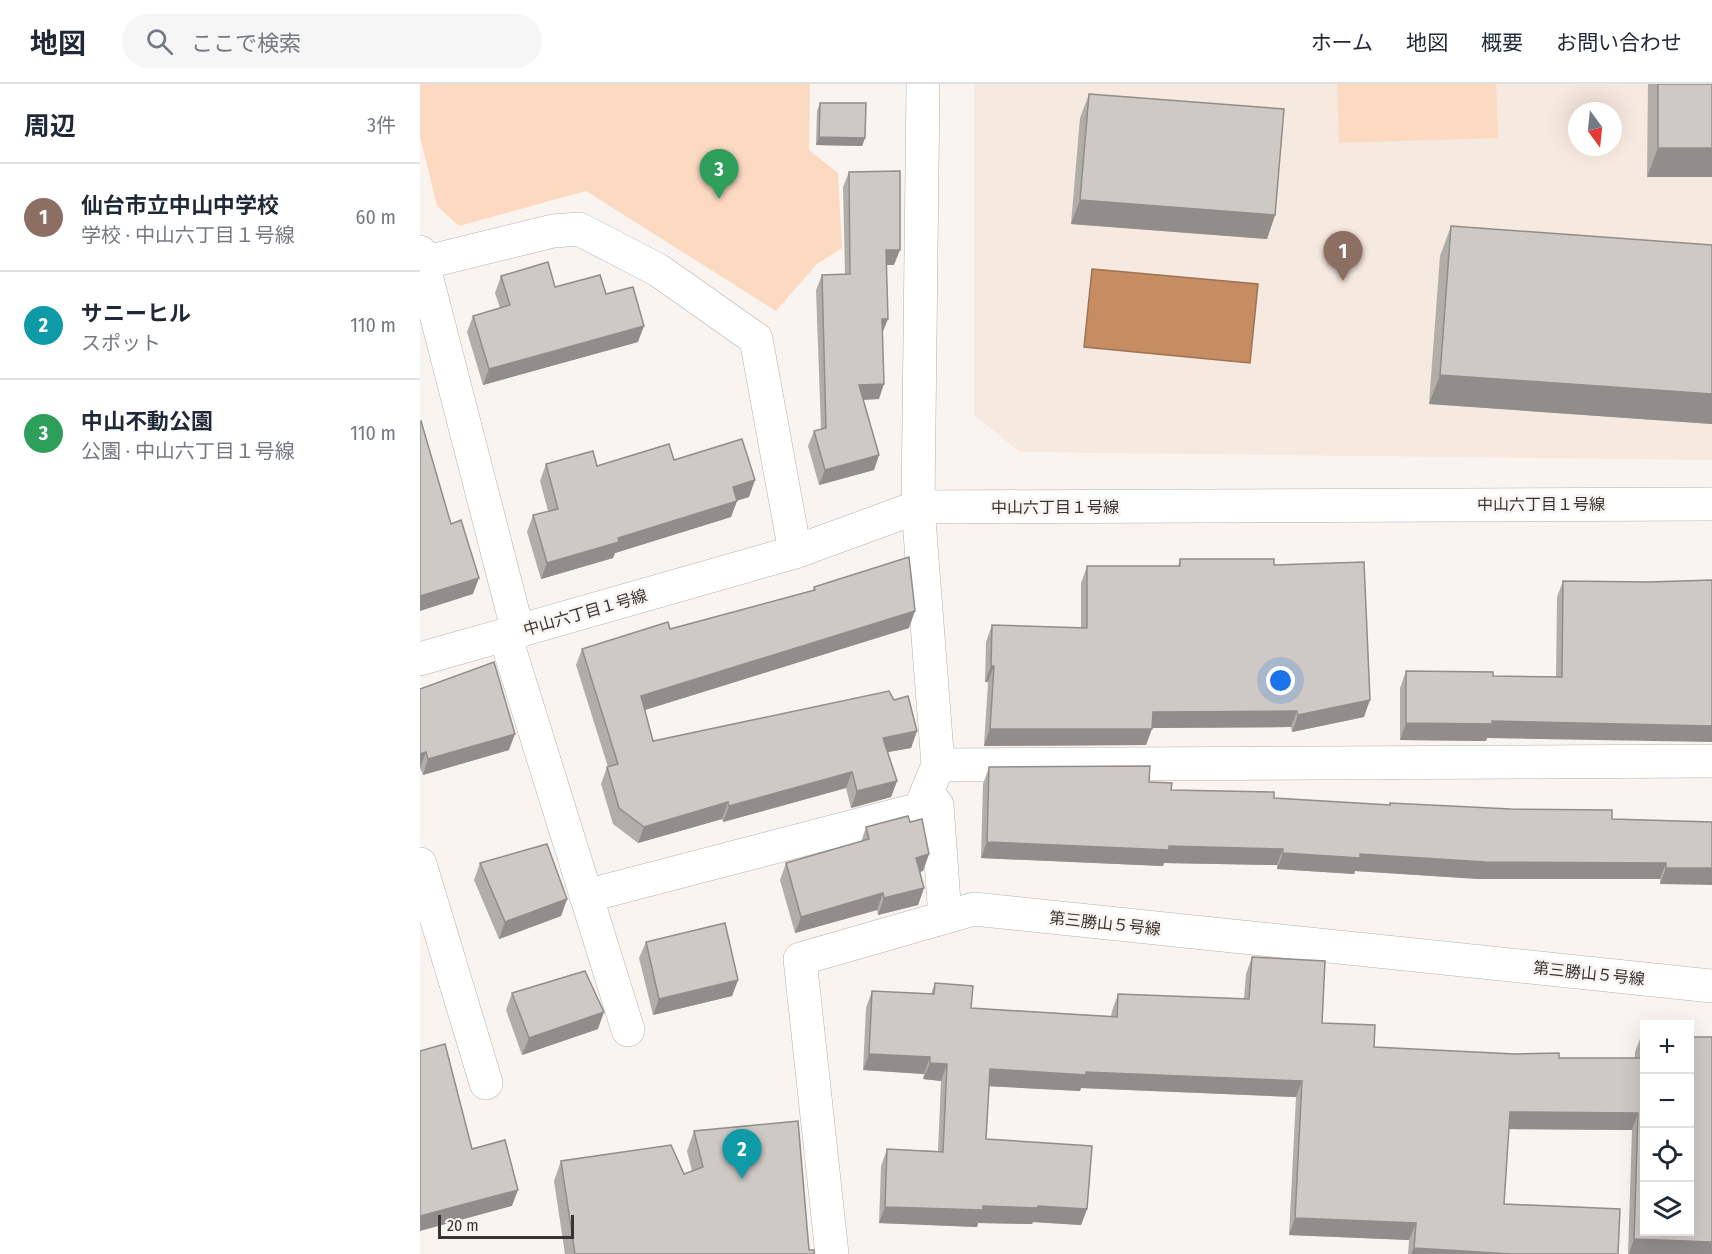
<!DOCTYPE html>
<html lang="ja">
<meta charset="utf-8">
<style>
body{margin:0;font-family:"Fira Sans Condensed","Noto Sans JP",sans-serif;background:#f6f6f7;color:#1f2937}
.controls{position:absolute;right:18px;bottom:18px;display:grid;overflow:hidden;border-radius:0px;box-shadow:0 6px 24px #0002}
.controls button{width:54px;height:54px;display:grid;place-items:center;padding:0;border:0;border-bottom:2px solid #e0e1e3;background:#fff;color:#1f2937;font:30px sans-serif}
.compass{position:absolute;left:1148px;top:18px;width:54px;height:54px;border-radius:50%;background:#fff;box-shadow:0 6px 24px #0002;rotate:165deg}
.scale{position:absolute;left:18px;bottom:15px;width:136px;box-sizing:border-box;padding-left:6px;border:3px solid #373534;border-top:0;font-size:16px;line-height:21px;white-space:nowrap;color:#373534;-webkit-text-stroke:4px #faf4f0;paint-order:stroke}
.you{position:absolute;left:861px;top:597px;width:21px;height:21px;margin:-15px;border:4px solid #fff;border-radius:50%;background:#1a73e8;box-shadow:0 0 0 9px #1a73e833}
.badge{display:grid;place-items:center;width:39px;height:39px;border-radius:50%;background:#327a83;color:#fff;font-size:20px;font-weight:700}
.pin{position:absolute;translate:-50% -50px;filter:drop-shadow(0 2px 3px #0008)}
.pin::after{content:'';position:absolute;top:32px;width:21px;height:18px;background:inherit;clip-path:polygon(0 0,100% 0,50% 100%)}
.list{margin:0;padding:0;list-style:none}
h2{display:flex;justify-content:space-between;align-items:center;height:78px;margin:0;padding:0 24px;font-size:26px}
h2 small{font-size:20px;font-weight:400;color:#747a83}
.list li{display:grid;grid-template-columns:39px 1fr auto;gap:18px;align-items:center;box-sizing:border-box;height:108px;padding:0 24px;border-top:2px solid #e0e1e3}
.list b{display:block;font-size:22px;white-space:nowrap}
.list p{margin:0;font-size:20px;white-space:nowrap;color:#747a83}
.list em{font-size:20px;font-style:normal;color:#747a83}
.icon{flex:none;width:33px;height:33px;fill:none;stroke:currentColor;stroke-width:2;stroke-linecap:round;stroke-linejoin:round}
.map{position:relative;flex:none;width:1292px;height:1170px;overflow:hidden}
header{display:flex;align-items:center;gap:36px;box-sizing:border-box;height:84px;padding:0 30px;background:#fff;border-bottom:2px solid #e0e1e3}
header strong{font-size:28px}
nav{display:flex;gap:33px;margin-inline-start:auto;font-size:21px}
.search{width:420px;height:54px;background:#f6f6f7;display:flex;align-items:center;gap:15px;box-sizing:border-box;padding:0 21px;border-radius:33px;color:#747a83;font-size:22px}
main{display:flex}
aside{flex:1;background:#fff}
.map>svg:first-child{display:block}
.built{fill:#f6e9e0;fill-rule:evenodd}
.green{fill:#fcdac2}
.water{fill:#c78d62;stroke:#9c7354;stroke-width:1.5}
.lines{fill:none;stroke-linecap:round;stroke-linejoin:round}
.minor-casing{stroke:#b7b1ae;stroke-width:34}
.minor{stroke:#fff;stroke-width:33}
.wall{fill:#b1ada9}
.shaded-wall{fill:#908d8a}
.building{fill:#cec9c5;stroke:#908d8a;stroke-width:1.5}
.labels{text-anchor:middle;stroke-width:5;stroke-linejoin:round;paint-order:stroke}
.street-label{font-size:16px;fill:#373534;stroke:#faf4f0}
</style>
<header>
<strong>地図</strong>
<div class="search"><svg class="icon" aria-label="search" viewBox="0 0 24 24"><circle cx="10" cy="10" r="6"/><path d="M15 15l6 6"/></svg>ここで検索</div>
<nav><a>ホーム</a><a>地図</a><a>概要</a><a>お問い合わせ</a></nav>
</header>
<main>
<aside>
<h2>周辺<small>3件</small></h2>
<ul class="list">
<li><span class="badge" style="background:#8d6e63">1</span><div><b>仙台市立中山中学校</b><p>学校 · 中山六丁目１号線</p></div><em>60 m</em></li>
<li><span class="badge" style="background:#0f9aa8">2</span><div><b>サニーヒル</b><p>スポット</p></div><em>110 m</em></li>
<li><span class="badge" style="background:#2e9e5b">3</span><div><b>中山不動公園</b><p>公園 · 中山六丁目１号線</p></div><em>110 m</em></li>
</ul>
</aside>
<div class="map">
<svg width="1292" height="1170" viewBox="0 0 1292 1170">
<rect width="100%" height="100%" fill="#faf4f0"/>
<path class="built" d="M554 0H1292V376L600 368 554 331ZM1157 27H1193V63H1157Z"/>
<g class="green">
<path d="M0 0H390L389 66 418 89 422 164 397 180 356 227 166 107 39 142 17 122 0 53Z"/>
<path d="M917 0H1076L1078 54 919 59Z"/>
</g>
<path class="water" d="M672 185 838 200 830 279 664 263Z"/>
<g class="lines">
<g class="minor-casing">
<g id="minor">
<path d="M0 168 98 548"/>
<path d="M3 179 133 147 159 145 238 186 336 255 375 468"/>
<path d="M85 551 208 946"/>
<path d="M0 575 375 468 498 423 1292 420"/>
<path d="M518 681 1292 677"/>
<path d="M507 709 517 721 525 833"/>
<path d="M0 780 66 999"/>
<path d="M166 812 500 725 518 681 498 423 503 0"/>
<path d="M412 1170 380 875 554 825 1292 902"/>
</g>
</g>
<use href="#minor" class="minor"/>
</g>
<g class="wall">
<path d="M1228 0H1292L1227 93Z"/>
<path d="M669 10 855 131 847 155 651 140 660 34Z"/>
<path d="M400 19 445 54 442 62 396 61 397 27Z"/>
<path d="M429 88 474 181H466L459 315 443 316 459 371 454 386 399 401 388 362 394 347 401 345 396 206 402 191 425 190 423 103Z"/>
<path d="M1031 142 1292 161V340L1009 320 1020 172Z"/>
<path d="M81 192 135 203 186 210 218 258 63 301 47 248 53 232 80 224 75 209Z"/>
<path d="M254 376 329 413 317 416 311 433 195 469 193 474 121 495 107 448 113 431 128 427 120 397 126 380 177 382Z"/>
<path d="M760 475 854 481 944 633 872 648 871 643 732 644 726 661 564 662 568 598H565L566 558 572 541 661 544V499L667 482H758Z"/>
<path d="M1292 496 1067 654 1066 657 980 656V604L986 587 1073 592 1136 593 1137 513 1143 497 1229 498Z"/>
<path d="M394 503 489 544 225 626 233 657 474 616 497 647 491 664 468 668 477 697 471 713 431 724 426 704 303 738 302 735 218 759 193 740 181 700 187 683H188L156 581 162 565 250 545 393 506Z"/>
<path d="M0 605 89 666 3 691 0 684Z"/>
<path d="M569 683 729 698 751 706 854 714 970 721V719L1192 735 1292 738 1240 800V795H1059L935 787 934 790 857 785V781L744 779 743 782 561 774 563 700Z"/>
<path d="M490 738 509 770 503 787 500 788 504 804 498 821 458 831 457 826 375 849 360 796 366 779 441 758 446 743Z"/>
<path d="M60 779 147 815 141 832 79 855 54 796Z"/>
<path d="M226 858 318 896 312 912 233 931 219 874Z"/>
<path d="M832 873 902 939 954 963 1139 974H1215V968L1221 952 1292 1170H1208L1212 1046 1089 1045 1084 1120 1198 1170H988L989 1156 869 1151 876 1013 661 1004 660 1007 569 1002 566 1055 667 1125 661 1141 613 1138 612 1140 558 1139 557 1143 459 1139 461 1082 467 1065 518 1067 521 997 503 995 504 990 443 986 446 924 452 907 511 910 515 899 551 924 691 932 692 927 698 910 824 915 826 890Z"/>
<path d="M92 909 178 945 102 971 86 926Z"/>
<path d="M274 1047 389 1166 394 1170H145L134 1097 141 1077 264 1090 272 1087 267 1067Z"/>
</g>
<g class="shaded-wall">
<path d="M399 53 445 54 442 62 396 61Z"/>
<path d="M1238 64H1292V93H1227Z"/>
<path d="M660 116 855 131 847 155 651 140Z"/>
<path d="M466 166H480L474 181H460Z"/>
<path d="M462 235H468L462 250Z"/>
<path d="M224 242 218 258 63 301 69 285Z"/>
<path d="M1020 291 1292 310V340L1009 320Z"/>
<path d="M464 300 459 315 433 316 439 301Z"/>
<path d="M459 371 454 386 399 401 405 386Z"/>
<path d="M335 396 329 413 307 420 313 403Z"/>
<path d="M317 417 311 433 195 469 193 474 121 495 127 479 198 454Z"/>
<path d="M59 494 53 510 0 527V512Z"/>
<path d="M495 527 489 544 215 629 221 612Z"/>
<path d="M571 582H574L568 598H565Z"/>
<path d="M950 616 944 633 872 648 878 631Z"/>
<path d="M877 627 871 643 727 644 733 628Z"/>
<path d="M1072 637 1292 642V658L1067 654 1066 657 980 656 986 639Z"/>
<path d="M570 645H732L726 661 564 662Z"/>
<path d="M497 647 491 664 457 670 463 654Z"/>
<path d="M95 650 89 666 3 691 8 675Z"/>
<path d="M6 668 0 684V670Z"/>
<path d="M432 688 426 704 303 738 309 722Z"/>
<path d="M477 697 471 713 431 724 437 707Z"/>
<path d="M308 718 302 735 218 759 224 743Z"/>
<path d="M567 758 749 762 863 765 857 781 744 779 743 782 561 774Z"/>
<path d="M863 769 940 770 1246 779 1240 795H1059L935 787 934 790 857 785Z"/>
<path d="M509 770 503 787 490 790 496 774Z"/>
<path d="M1246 784H1292V801L1240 800Z"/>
<path d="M504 804 498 821 458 831 464 814Z"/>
<path d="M463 809 457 826 375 849 381 833Z"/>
<path d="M147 815 141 832 79 855 85 838Z"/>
<path d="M318 896 312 912 233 931 239 915Z"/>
<path d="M184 928 178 945 102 971 109 954Z"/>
<path d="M449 970 510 973 504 990 443 986Z"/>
<path d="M510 979 527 980 521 997 503 995Z"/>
<path d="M570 985 666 988 882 997 876 1013 661 1004 660 1007 564 1002Z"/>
<path d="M1090 1028 1218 1029 1212 1046 1084 1045Z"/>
<path d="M98 1106 92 1122 0 1147V1132Z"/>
<path d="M563 1122H618L667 1125 661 1141 613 1138 612 1140 558 1139 557 1143 459 1139 465 1123Z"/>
<path d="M875 1134 996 1139 989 1156 869 1151Z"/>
<path d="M1214 1155 1292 1158V1170H1209Z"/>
<path d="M994 1164 1091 1170H991Z"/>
</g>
<g class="building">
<rect x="1238" y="0" width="54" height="64"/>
<path d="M669 10 864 25 855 131 660 116Z"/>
<path d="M400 19H446L445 54 399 53Z"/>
<path d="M480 87V166H466L468 235H462L464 300 439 301 459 371 405 386 394 347 406 344 402 191 430 190 429 88Z"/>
<path d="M1031 142 1292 161V310L1020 291Z"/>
<path d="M128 178 135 203 180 191 186 210 213 203 224 242 69 285 53 232 90 221 81 192Z"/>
<path d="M1 337 31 440 41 436 59 494 0 512V338Z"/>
<path d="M322 355 335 396 313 403 317 417 198 454 199 458 127 479 113 431 138 425 126 380 173 367 177 382 249 360 254 376Z"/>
<path d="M489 473 495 527 221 612 233 657 469 607 474 616 488 612 497 647 463 654 477 697 437 707 432 688 309 722 308 718 224 743 199 724 187 683 198 680 162 565 248 538 250 545 395 506 394 503Z"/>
<path d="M760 475H854V481L944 478 950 616 878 631 877 627 733 628 732 645H570L574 582H571L572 541 667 544V482H760Z"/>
<path d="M1292 496V642L1072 637V640L986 639V587L1073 588V592L1142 593 1143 497 1229 498Z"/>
<path d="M74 578 95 650 8 675 6 668 0 670V605Z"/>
<path d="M730 682 729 698 752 699 751 706 854 708V714L970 721V719L1091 725 1192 726V735L1292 738V784H1246V779L1065 778 940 770V774L863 769V765L749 762V766L567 758 569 683Z"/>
<path d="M488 732 490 738 502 735 509 770 496 774 504 804 464 814 463 809 381 833 366 779 449 755 446 743Z"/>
<path d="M127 760 147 815 85 838 60 779Z"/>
<path d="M305 839 318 896 239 915 226 858Z"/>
<path d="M832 873 905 877 902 939 955 941 954 963 1095 970 1139 969V974H1221V952H1224V1148H1269V953H1292V1158L1214 1155 1218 1029 1090 1028 1084 1120 1200 1125 1198 1170H1091L994 1164 996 1139 875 1134 882 997 666 988V991L570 985 566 1055 672 1062 667 1125 618 1122V1124L563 1122V1126L465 1123 467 1065 523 1068 527 980 510 979V973L449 970 452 907 514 910 515 899 553 902 551 924 697 933 698 910 829 915Z"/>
<path d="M165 887 184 928 109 954 92 909Z"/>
<path d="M25 960 52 1065 85 1056 98 1106 0 1132V967Z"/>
<path d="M378 1037 389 1166H394V1170H155L141 1077 251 1061 264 1090 283 1083 274 1047Z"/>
</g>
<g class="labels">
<g class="street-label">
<text x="1121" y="426">中山六丁目１号線</text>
<text x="635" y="429">中山六丁目１号線</text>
<text transform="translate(165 528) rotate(-16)" y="6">中山六丁目１号線</text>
<text transform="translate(685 839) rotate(6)" y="6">第三勝山５号線</text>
<text transform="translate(1169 889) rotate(6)" y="6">第三勝山５号線</text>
</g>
</g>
</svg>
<div class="controls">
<button>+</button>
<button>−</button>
<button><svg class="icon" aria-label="locate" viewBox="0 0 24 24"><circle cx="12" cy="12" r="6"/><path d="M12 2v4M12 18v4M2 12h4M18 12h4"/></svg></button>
<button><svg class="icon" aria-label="layers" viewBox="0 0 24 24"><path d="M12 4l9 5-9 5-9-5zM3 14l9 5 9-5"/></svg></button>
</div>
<svg class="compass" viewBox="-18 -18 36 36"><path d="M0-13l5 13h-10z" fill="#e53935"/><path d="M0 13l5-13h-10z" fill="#747a83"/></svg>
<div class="scale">20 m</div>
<div class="you"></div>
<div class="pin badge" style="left:923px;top:197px;background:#8d6e63">1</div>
<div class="pin badge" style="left:322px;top:1095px;background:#0f9aa8">2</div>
<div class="pin badge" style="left:299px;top:115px;background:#2e9e5b">3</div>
</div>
</main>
